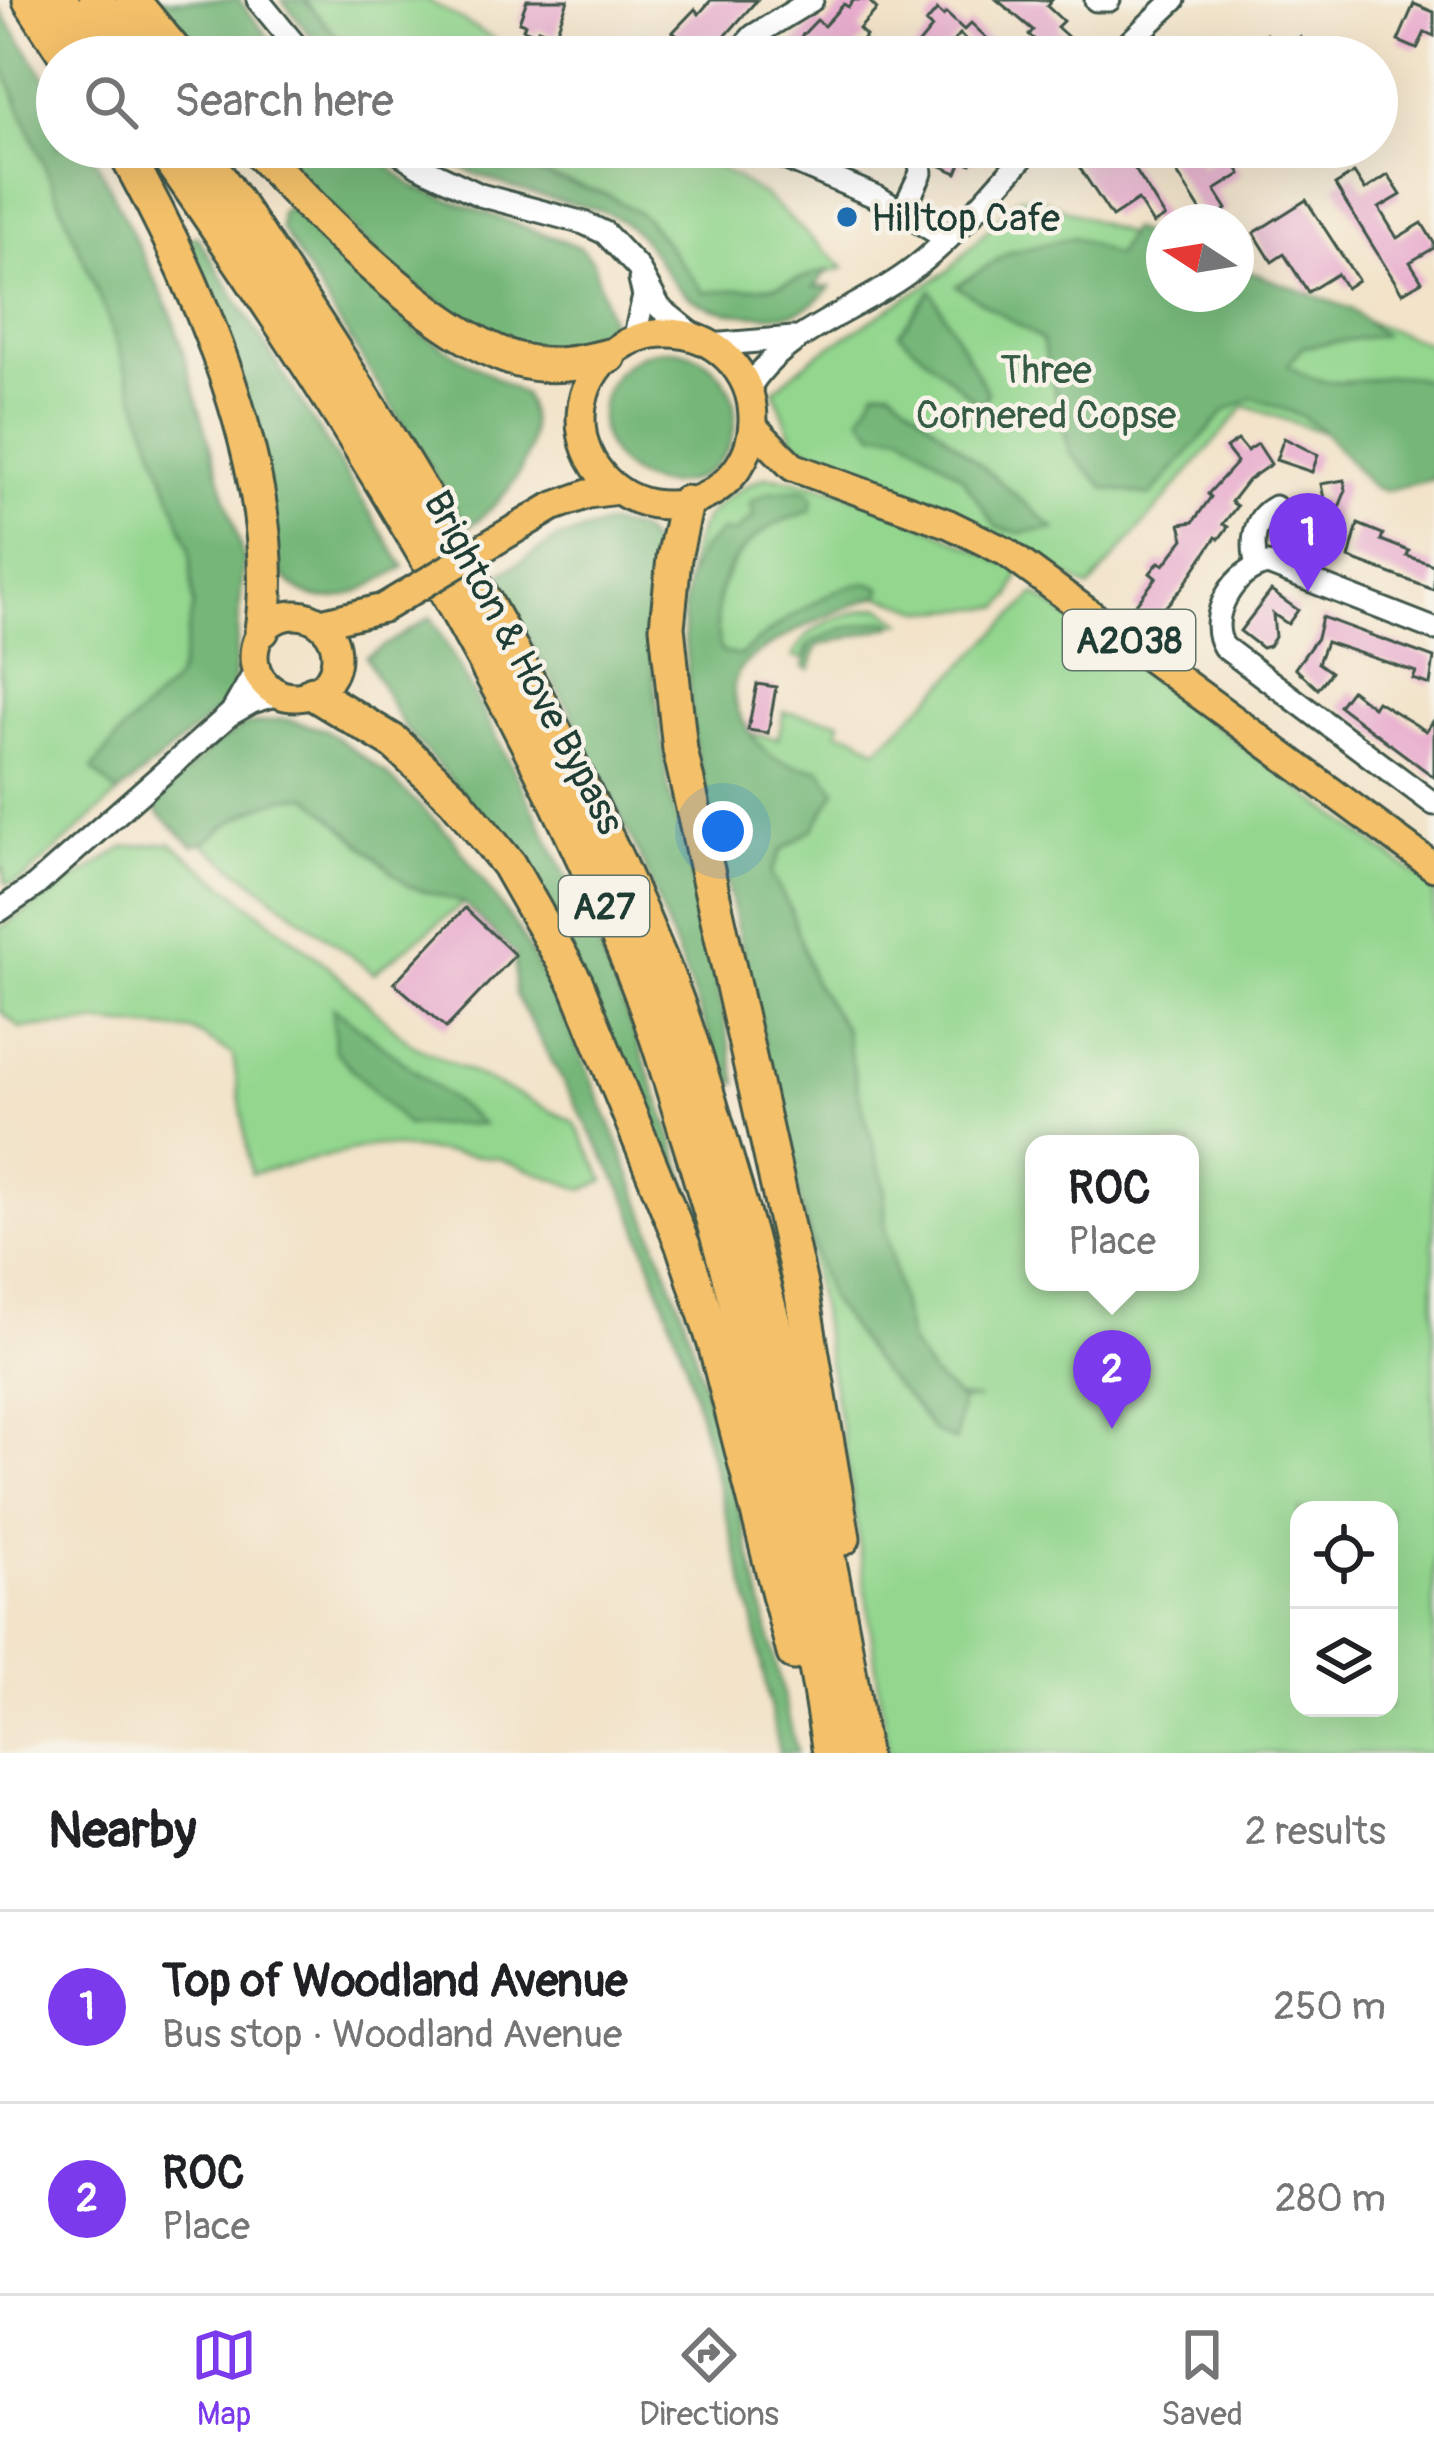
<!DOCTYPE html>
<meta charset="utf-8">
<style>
body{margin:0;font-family:Pangolin,sans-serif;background:#f6f6f6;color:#202124}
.controls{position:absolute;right:36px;bottom:36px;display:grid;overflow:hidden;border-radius:24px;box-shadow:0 12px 48px #0002}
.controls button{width:108px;height:108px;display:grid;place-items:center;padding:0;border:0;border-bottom:3px solid #e0e0e0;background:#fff;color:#202124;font:60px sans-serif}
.compass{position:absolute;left:1146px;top:204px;width:108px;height:108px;border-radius:50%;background:#fff;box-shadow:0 12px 48px #0002;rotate:282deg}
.you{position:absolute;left:723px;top:831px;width:42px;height:42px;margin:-30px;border:9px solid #fff;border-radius:50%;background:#1a73e8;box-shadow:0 0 0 18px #1a73e833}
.badge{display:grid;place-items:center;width:78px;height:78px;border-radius:50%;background:#7c3aed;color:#fff;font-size:39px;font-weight:700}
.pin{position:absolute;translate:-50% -99px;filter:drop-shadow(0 3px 6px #0008)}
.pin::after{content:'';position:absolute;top:63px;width:42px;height:36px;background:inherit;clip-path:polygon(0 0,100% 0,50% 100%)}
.popup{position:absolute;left:1025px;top:1135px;width:174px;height:156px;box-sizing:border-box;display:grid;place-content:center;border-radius:24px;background:#fff;filter:drop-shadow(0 3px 9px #0005);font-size:39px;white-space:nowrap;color:#757577}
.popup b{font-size:45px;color:#202124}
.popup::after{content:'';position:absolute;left:50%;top:100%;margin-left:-24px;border:24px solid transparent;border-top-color:#fff}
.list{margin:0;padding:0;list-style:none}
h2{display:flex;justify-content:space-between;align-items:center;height:156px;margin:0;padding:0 48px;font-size:51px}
h2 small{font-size:39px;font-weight:400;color:#757577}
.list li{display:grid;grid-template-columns:78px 1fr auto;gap:36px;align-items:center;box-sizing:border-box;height:192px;padding:0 48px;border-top:3px solid #e0e0e0}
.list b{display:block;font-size:45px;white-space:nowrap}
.list p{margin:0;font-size:39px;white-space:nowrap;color:#757577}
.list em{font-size:39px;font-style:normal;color:#757577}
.icon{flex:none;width:66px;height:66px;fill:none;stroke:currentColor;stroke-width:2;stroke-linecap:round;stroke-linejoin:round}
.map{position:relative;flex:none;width:1434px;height:1753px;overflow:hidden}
.search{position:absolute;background:#fff;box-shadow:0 12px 48px #0002;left:36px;right:36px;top:36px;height:132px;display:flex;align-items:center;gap:30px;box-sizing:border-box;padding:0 42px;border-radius:66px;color:#757577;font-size:45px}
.sheet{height:540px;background:#fff}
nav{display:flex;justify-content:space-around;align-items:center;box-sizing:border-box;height:168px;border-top:3px solid #e0e0e0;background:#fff;font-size:33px;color:#757577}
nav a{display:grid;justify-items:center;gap:6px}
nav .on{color:#7c3aed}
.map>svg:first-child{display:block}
.green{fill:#93d68e;stroke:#598a61;stroke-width:3;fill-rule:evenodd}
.forest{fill:#76b779;stroke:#4a7a56;stroke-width:3}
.building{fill:#e8adce}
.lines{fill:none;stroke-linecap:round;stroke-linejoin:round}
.minor-casing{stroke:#3f564a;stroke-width:27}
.major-casing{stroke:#3f564a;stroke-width:33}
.highway-casing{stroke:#3f564a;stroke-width:39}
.minor{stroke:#fff;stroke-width:21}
.major{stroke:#f4c16a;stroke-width:27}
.highway{stroke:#f4c16a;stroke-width:33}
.major-bridge-casing{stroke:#3f564a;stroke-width:33;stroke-linecap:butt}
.major-bridge{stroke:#f4c16a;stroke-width:27}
.poi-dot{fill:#1f6fb2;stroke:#f7f3e8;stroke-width:4.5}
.labels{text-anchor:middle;stroke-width:9;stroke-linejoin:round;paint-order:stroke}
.shield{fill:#f7f3e8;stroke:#60746a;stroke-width:3}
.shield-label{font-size:36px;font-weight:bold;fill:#1f3d34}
.poi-label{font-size:39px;fill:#1f3d34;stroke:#f7f3e8;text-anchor:start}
.park-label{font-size:39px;fill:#365c46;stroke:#f7f3e8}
.street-label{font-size:39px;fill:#1f3d34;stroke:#f7f3e8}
</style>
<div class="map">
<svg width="1434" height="1753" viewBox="0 0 1434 1753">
<rect width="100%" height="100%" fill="#f7f3e8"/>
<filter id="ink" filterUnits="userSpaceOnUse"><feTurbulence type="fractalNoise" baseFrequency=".00833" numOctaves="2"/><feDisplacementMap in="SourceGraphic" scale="24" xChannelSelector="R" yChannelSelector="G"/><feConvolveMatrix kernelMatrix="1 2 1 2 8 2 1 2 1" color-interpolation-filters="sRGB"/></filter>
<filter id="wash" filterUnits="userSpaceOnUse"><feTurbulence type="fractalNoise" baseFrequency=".004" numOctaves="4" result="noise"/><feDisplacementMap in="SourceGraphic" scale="48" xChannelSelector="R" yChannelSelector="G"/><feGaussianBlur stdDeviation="2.7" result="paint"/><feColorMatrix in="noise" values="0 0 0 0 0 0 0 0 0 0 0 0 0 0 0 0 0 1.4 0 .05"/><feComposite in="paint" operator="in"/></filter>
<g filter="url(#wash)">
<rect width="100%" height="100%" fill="#f2e3c9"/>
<g class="green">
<path d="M304 0H427L525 57H356Z"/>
<path d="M0 59 105 311 190 549 193 607 180 670 174 682 122 732 93 768 118 794 25 878 9 885 5 882 4 869 0 871Z"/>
<path d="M480 147H686L765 196 844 268 777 286 704 293 645 217 608 195 512 165Z"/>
<path d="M1019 197H1036L1148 243 1164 294H1236V275L1434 345V470L1245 406 1089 588 942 509 794 442 774 390 812 358 948 271Z"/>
<path d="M766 477C850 481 944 536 1020 571L1011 596 1001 607 926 611 879 596 881 588C852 566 764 635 739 656L721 652C707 594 729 554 777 520L754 516 735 533 722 531 688 578C693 521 713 499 766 477Z"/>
<path d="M1036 594 1434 888V1753H888L850 1478 801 1205 828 1296 882 1372 916 1407 932 1430 955 1440 961 1400 979 1399 958 1397 932 1375 910 1343 885 1228V1187L858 1091 845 1029 813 980 790 908 771 874 781 851 814 828 820 769C788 766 769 762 751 734L778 739 784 712 840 721 838 732 856 735 877 750ZM1034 1144H1190V1282H1034ZM1299 1510H1389V1708H1299Z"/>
<path d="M881 607 902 622 807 647 804 659 793 657C805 624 848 612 881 607Z"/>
<path d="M279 797H309L408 886 464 903 374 973 203 844 228 824Z"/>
<path d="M171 843 329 967 410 1043 574 1122 605 1181 583 1190 498 1158 375 1145 251 1174 233 1055 194 1031 101 1023 20 1028 0 1010V928L125 847Z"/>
</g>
<g class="forest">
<path d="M150 0H239L284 57H196Z"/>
<path d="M282 0H304L356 57H328Z"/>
<path d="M0 10 57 95V147H90L172 315 244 560 232 699 118 794 92 769 122 732 174 682 180 670 193 607 190 549 105 311 0 59Z"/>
<path d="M271 147H366L414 187 580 247 593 261 611 324 562 358 493 338 397 273Z"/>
<path d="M437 147H480L512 165 608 195 645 217 704 292 777 286 827 270 815 287H830C810 312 790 317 758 315 647 311 678 245 607 213 591 206 571 204 554 199 521 191 489 181 458 166L463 156Z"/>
<path d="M288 207 417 331 524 395C548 449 509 498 467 528L281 228V212Z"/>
<path d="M1130 229 1164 241V294H1236V267L1349 308 1383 335 1303 347 1288 365C1344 405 1383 360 1434 383V479L1384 491 1371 486 1322 430 1302 416 1253 398 1225 411 1150 496 1105 488 1070 453 1042 340 956 286 1008 253 1074 237 1116 256Z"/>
<path d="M197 236 404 567C360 592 319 621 280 572L180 243Z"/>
<path d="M931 290 988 393 982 407 899 333Z"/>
<circle cx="668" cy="417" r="67"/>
<path d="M891 388 1055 529 1022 533 997 528 961 476 903 433H875L861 417 876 389Z"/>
<path d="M806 489 813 497 811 511C741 530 704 579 721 652L740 656C764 635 852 566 881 588L879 596C849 604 754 646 739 671 726 692 739 715 750 733 769 761 786 766 820 769L836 791 814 828 781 851 771 874 790 908 813 980 845 1029 858 1091 884 1183 885 1228 910 1343 932 1375 961 1400 956 1441 932 1430 916 1407 882 1372 828 1296 801 1205 693 736 683 618 688 578 701 550 722 531 735 533 754 516 750 502 771 492Z"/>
<path d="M608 524 639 530 653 546 649 639 668 787 707 935 737 1083 726 1080 643 863 570 711 494 578 557 539Z"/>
<path d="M431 617C562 849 678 1096 733 1357L506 842 404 727 366 657Z"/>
<path d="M882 621 891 622 893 626 817 646 810 670 803 667 810 643 841 629Z"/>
<path d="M283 719 326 730 384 772 451 836 519 931 572 1034 616 1137 684 1316 741 1516 797 1753H779L752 1612 685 1360 628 1200 515 994V955L464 903 408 886 309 797C277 797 253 807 226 826 214 834 208 844 193 846L158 813 156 801 215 745 245 725Z"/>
<path d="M333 1007 483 1124 407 1125 335 1051Z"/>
</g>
<g id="blocks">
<g class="building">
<path d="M527 0H568L555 36 538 29 536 34 523 29 525 24 519 22Z"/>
<path d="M711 0H757L707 57H663L680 39 673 32 695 9 699 14Z"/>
<path d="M854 0H868L877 9 859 29 866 36 846 57H800L790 48 817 20 824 26 844 4 848 7Z"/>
<path d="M997 0H1052L1047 6 1063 21 1057 27 1067 36 1051 54 1029 35 1033 30Z"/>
<path d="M1414 4 1434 12V36L1425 32 1417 49 1398 41Z"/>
<path d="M937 10 943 16 946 13 964 30 971 23 995 46 983 57 960 34 939 57H908L932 28 926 23Z"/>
<path d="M1266 34 1276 51 1300 37 1313 57H1253L1247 46Z"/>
<path d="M934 147H978L971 164 962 161 957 173 939 165 944 153Z"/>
<path d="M1085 147H1121L1165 217 1153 224 1138 200 1112 217 1072 156Z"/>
<path d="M1161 147H1191L1202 166 1227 151 1241 174 1215 190 1227 209 1207 221Z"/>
<path d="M1354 173 1365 190 1388 175 1401 195 1379 208 1397 238 1422 223 1434 243V248L1410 262 1422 281 1402 293 1335 185Z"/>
<path d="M1306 200 1358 280 1346 288 1337 274 1308 292 1284 254 1272 262 1254 233Z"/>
<path d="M1284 438 1318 455 1312 472 1276 460Z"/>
<path d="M1238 440 1247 451 1258 444 1271 464 1248 480 1231 502 1237 506 1223 524 1228 527 1219 539 1216 537 1182 588 1152 622 1133 608 1156 578 1150 573 1159 562 1164 565 1184 539 1180 524 1193 522 1211 497 1208 494 1237 462 1226 448Z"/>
<path d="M1344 480 1346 490 1317 561 1296 552 1317 500 1324 499 1321 484Z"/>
<path d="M1358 524 1383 534 1381 540 1409 551 1407 556 1434 565V590L1349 558Z"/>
<path d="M1271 591 1298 610 1288 624 1273 614 1275 637 1269 646 1262 648 1240 631Z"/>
<path d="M1322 617 1434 658 1430 685 1413 679 1416 672 1326 642 1318 663 1331 672 1318 689 1295 668 1317 638Z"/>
<path d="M757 684 776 687 768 733 748 730Z"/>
<path d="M1351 690 1373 707 1377 701 1426 731 1434 720V777L1339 706Z"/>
<path d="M465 908 515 955 446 1028 394 983Z"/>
</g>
</g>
</g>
<g filter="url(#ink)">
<use href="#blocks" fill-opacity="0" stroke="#3f564a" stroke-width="3"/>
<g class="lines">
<g class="minor-casing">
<g id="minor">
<path d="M258 0 305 57"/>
<path d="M1096 0H1109"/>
<path d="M734 57 753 36 812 0"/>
<path d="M1114 57 1174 0"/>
<path d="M391 147 419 166 480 195 584 223 605 233 638 268 660 308 699 339"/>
<path d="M717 147H746"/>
<path d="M759 147 879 198 947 239"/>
<path d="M903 211 921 173 919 147"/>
<path d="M634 340 644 296 640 280"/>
<path d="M710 345 793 338"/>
<path d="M748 390C782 330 864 309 917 266 960 232 995 188 1032 147"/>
<path d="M1257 566C1251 543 1253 518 1275 507"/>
<path d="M1434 629 1268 564C1235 568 1205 617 1224 647L1434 804"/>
<path d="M233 710 256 670"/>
<path d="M0 910 35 886 229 715 252 702 279 694"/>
</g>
</g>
<g class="major-casing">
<g id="major">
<circle cx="667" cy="419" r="86"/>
<path d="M753 427 793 467 949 524 1006 552 1434 867"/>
<path d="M552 507 588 494 618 490"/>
<circle cx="295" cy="656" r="41"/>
<path d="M321 623 383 608"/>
</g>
</g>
<g class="highway-casing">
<g id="highway">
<path d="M30 0 67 57"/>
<path d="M60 0 100 57"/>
<path d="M96 0 135 57"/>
<path d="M132 0 179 57"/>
<path d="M122 147C196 278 284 478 262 630"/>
<path d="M162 147C343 406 513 679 633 972 657 1031 674 1093 693 1153 754 1349 799 1549 830 1753"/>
<path d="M198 147C376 405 542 674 662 964 690 1031 709 1101 730 1171 787 1360 834 1557 862 1753"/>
<path d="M255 147C313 212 435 337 518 360 550 369 578 364 609 356"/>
<path d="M686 503 674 558 667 627 680 750 801 1289 843 1538"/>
<path d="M313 693 394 742 455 799 508 864 576 983 684 1248 715 1344 794 1653"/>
</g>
</g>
<use href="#minor" class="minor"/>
<use href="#major" class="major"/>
<use href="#highway" class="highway"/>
<g class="major-bridge-casing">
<path id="major-bridge" d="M383 608 552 507"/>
</g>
<use href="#major-bridge" class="major-bridge"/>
</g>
</g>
<circle class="poi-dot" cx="847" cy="217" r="12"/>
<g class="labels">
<g class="shield">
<rect x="1063" y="610" width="132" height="60" rx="9"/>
<rect x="559" y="876" width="90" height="60" rx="9"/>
</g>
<g class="shield-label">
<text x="1129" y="653">A2038</text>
<text x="604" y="919">A27</text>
</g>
<g class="poi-label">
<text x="871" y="231">Hilltop Cafe</text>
</g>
<g class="park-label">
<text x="1046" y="383">Three<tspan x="1046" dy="45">Cornered Copse</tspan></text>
</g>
<g class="street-label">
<text transform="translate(525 662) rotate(62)" y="14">Brighton &amp; Hove Bypass</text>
</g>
</g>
</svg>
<div class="controls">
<button><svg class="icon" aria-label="locate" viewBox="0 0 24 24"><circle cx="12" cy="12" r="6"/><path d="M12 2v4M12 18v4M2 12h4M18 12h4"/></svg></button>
<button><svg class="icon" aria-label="layers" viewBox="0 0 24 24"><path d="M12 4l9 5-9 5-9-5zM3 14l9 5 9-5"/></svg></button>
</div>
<svg class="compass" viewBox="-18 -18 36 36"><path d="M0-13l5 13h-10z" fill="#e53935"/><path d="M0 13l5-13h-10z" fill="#757577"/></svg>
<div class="you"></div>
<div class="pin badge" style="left:1308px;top:592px">1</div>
<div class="pin badge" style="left:1112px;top:1429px">2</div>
<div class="popup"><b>ROC</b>Place</div>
<div class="search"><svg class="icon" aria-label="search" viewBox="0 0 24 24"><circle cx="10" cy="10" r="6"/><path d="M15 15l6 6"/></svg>Search here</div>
</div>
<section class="sheet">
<h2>Nearby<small>2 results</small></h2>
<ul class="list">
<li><span class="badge">1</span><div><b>Top of Woodland Avenue</b><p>Bus stop · Woodland Avenue</p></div><em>250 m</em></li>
<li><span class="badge">2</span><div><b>ROC</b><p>Place</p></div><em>280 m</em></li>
</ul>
</section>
<nav>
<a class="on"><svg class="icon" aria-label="map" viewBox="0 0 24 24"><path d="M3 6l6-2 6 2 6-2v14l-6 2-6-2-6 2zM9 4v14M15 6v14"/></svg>Map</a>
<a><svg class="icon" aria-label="directions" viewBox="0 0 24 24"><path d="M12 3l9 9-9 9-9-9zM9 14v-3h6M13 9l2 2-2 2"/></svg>Directions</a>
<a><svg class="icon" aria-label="saved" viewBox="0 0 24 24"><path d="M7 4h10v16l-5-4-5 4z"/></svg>Saved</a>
</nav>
